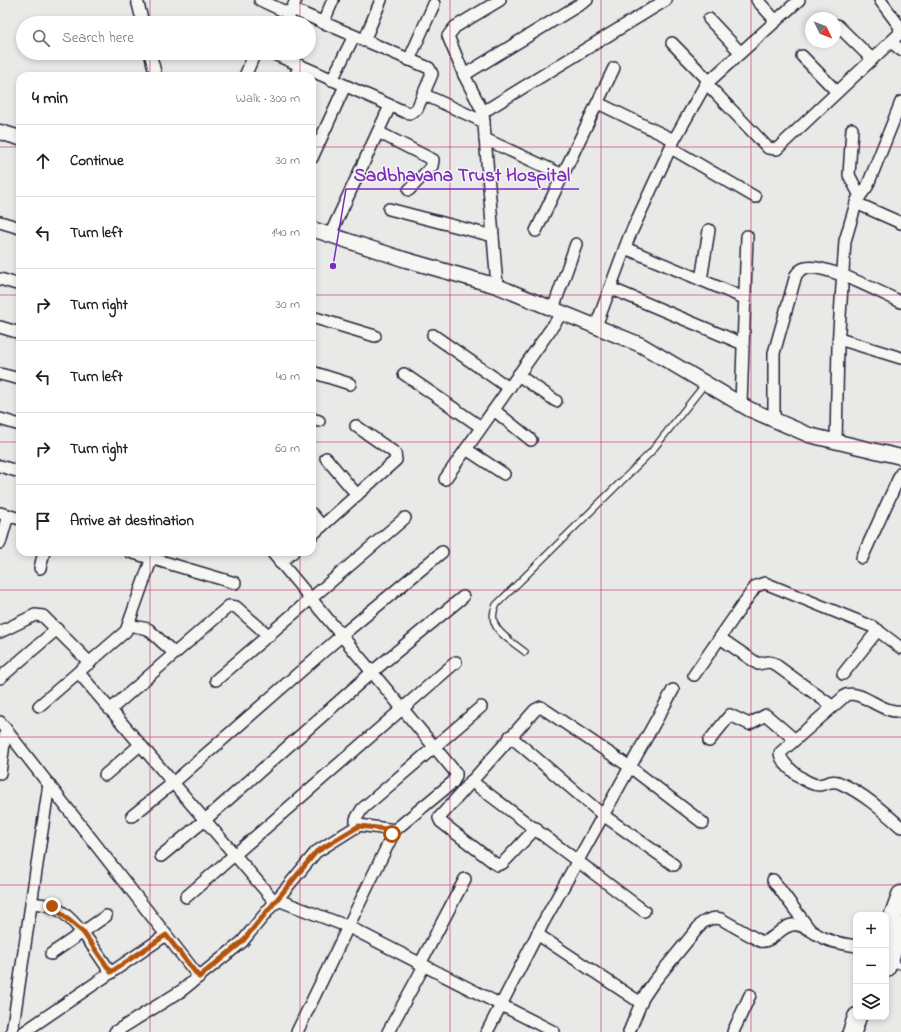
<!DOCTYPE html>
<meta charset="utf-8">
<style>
body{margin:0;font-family:"Indie Flower",sans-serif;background:#f6f6f6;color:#202124}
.controls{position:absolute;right:12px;bottom:12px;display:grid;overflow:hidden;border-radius:8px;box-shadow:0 2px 6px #0003}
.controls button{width:36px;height:36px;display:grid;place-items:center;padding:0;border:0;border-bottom:1px solid #e0e0e0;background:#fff;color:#202124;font:20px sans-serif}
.compass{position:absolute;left:805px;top:12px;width:36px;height:36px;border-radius:50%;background:#fff;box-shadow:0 2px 6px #0003;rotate:133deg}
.stop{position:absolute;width:12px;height:12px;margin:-9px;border:3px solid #b45309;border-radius:50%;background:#fff}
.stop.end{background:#b45309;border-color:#fff;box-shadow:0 1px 4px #0008}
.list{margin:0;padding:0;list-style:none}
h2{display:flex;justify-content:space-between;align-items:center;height:52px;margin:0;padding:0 16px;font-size:17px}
h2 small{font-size:13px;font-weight:400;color:#757577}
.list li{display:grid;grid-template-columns:26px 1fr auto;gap:12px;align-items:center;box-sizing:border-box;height:72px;padding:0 16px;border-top:1px solid #e0e0e0}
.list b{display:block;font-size:15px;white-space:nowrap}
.list em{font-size:13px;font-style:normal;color:#757577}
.icon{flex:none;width:22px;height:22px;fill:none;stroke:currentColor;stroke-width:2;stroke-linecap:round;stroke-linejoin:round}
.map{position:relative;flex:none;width:901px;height:1032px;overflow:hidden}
.search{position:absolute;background:#fff;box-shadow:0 2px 6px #0003;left:16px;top:16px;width:300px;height:44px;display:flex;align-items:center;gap:10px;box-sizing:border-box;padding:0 14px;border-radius:22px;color:#757577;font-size:15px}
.panel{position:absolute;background:#fff;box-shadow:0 2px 6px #0003;left:16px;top:72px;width:300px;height:484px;border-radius:12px}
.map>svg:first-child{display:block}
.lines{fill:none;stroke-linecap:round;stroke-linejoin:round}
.service-casing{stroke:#22223b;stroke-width:8}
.minor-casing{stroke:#22223b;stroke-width:14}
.tertiary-casing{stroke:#22223b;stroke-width:17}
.trunk-casing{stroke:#22223b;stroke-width:21}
.service{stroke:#f6f6f2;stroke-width:5.5}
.minor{stroke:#f6f6f2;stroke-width:11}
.tertiary{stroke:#f6f6f2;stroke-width:14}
.trunk{stroke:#f6f6f2;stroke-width:18}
.route{stroke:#b45309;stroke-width:5}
.grid{fill:none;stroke:#c2185b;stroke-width:1;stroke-opacity:0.55}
.leader{fill:none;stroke:#7b2cbf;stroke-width:1.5}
.callout-dot{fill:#7b2cbf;stroke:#f6f6f2;stroke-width:1.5}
.callout-label{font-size:19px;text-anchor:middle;font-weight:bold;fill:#7b2cbf;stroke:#f6f6f2;stroke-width:3;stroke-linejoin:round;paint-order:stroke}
</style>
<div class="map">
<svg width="901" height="1032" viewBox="0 0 901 1032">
<rect width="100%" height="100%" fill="#e9e9e7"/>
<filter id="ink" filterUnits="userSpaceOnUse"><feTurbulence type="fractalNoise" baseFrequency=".025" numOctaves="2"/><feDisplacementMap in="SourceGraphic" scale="8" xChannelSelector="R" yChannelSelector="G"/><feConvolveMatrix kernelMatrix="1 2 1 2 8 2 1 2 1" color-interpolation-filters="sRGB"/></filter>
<g filter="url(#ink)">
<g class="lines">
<g class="service-casing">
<g id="service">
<path d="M525 652C509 639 485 628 496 605L651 452 705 384"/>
<path d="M890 963 901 966"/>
</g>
</g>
<g class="minor-casing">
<g id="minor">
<path d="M137 0 143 23"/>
<path d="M260 0 290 14"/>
<path d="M757 0 776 21"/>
<path d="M709 19 740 52"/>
<path d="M286 23 296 0"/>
<path d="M323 23 333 0"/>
<path d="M837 25 872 59"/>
<path d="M364 41 381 0"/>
<path d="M891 42 901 50"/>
<path d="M672 43 709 81"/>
<path d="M150 53 156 76"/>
<path d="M272 53 405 112 410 113 417 109 432 74 429 68 292 9"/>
<path d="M802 56 837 92"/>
<path d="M409 60 434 4"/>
<path d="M464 75 587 0"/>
<path d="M245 76 255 53"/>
<path d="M295 76 300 66"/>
<path d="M332 80 354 36"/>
<path d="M706 83 768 148 777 149 899 34 900 27 880 0"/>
<path d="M423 94 484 122"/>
<path d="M598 103 674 140"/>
<path d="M483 112 464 75 448 36 455 27 500 0"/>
<path d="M852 129 849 175 860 196"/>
<path d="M378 132 433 160 432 166 409 190"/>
<path d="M485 139 563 175"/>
<path d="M671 148 755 197"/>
<path d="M312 158 345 86"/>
<path d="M856 203 901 223"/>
<path d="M389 209 493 236"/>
<path d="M0 222 20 228"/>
<path d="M536 231 614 68"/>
<path d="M330 235 390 106"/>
<path d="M625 248 744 298"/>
<path d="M0 279 20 285"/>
<path d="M701 280 709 230"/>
<path d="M497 286 483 112 666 0"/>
<path d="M610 288 743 344"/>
<path d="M553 309 576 244"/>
<path d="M312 317 375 336"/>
<path d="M596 326 629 237 674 140 705 85 799 0"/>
<path d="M0 327 20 333"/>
<path d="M433 335 509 388"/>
<path d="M839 339 901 358"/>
<path d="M312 372 350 384"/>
<path d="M0 374 20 379"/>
<path d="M404 374 481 427"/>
<path d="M518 375 556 401"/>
<path d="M741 404 747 236"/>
<path d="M494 410 531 440"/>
<path d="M0 419 20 425"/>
<path d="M312 419 319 421"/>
<path d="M774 420V353L796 275C798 272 801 269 805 268 826 263 881 293 901 302"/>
<path d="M836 441 838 346 845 241 857 200 867 187 901 102"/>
<path d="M466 449 504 474"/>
<path d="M326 458 357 495"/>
<path d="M0 466 20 472"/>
<path d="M445 479 562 313"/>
<path d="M0 513 20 519"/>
<path d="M312 514 322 526"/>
<path d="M312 535 396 460 395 453 356 426"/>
<path d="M0 543 8 515"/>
<path d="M130 552 235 583"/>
<path d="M272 552 456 773V776L453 782 395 830 297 1032"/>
<path d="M862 558 901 473"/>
<path d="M280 563 293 552"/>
<path d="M40 568 44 552"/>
<path d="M129 625 148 629 174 653"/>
<path d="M0 632 35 615 43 616 90 663"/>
<path d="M720 638 758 664 768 662 773 663 832 706"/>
<path d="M79 673 276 903"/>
<path d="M843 674 878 630"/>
<path d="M694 675 753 590 756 586 765 583 873 627 901 648"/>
<path d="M0 678 57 629"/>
<path d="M216 680 405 518"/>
<path d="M39 706 126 631 154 552"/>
<path d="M110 710 229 606 236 607 269 636"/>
<path d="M901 711C882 714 863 690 846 695L780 753C781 765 807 785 819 785 827 784 833 779 840 783 863 793 883 811 901 827"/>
<path d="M0 722 199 977"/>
<path d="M510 736 603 815 674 865"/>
<path d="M709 741 730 715 749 724 766 715 794 739"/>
<path d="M0 773 6 729"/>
<path d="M105 775 140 745"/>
<path d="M471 781 644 911"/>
<path d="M132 816 173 783 341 636 442 552"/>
<path d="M356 827V819L362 809 481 707"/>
<path d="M536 828 503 863 497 865 441 822 439 818 535 710 541 707 630 767 703 823"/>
<path d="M161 856 205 820 372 672 463 597"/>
<path d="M773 880 810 930"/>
<path d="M186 897 456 662"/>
<path d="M278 900 349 927 554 1032"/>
<path d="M31 903C38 904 46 904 53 907 74 915 98 954 111 973"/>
<path d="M537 934 641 1003"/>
<path d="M51 954 106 916"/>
<path d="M420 964 465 879"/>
<path d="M12 1032 49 784"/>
<path d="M24 1032 166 935"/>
<path d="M115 1032 181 991 242 942 316 852 359 825 395 830"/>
<path d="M388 1032 424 966"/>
<path d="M487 1032 543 923 673 690"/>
<path d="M629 1032 643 998 653 983 702 923C709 919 714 917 721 919L760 941C773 943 779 927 792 925 804 923 815 935 826 939 835 943 846 944 856 946"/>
<path d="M733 1032 750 995"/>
</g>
</g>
<g class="tertiary-casing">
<g id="tertiary">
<path d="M0 132 20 138"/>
<path d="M312 229 403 259 497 286 641 345 749 409 809 435 901 457"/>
</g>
</g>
<g class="trunk-casing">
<g id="trunk">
<path d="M886 936 901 895"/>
<path d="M886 968 901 927"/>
<path d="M852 1032 857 1017"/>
</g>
</g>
<use href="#service" class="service"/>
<use href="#minor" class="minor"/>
<use href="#tertiary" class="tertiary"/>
<use href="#trunk" class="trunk"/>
</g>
</g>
<g class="lines" filter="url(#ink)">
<path class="route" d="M52 906 83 932 111 972 166 935 199 977 242 942 316 852 359 826 395 830 392 834"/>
</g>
<path class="grid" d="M150 0V23M300 0V23M450 0V1032M601 0V1032M751 0V1032M150 53V76M300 53V76M0 147H20M312 147H901M0 295H20M312 295H901M0 442H20M312 442H901M150 552V1032M300 552V1032M0 590H901M0 737H901M0 885H901"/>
<path class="leader" d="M333 266L346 189H579"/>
<circle class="callout-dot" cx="333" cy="266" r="4"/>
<g class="callout-label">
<text x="462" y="181">Sadbhavana Trust Hospital</text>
</g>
</svg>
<div class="controls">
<button>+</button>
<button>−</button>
<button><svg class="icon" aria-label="layers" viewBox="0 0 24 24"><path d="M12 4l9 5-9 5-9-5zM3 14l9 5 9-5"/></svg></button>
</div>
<svg class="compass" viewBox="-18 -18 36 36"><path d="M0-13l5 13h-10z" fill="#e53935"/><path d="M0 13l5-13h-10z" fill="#757577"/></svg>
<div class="stop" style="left:392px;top:834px"></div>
<div class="stop end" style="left:52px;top:906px"></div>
<div class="search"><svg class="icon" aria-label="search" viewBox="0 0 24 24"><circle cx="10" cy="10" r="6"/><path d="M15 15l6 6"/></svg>Search here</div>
<section class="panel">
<h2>4 min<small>Walk · 300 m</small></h2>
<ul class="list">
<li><svg class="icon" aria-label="ahead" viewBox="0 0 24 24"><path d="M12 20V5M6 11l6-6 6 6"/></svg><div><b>Continue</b></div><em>30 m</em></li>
<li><svg class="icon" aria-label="left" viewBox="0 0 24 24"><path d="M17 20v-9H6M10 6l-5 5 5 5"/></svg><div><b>Turn left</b></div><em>140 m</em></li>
<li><svg class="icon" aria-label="right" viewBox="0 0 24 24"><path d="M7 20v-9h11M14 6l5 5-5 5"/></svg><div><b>Turn right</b></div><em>30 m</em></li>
<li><svg class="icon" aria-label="left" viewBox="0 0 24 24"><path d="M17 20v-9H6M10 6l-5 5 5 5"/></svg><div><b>Turn left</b></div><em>40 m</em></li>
<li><svg class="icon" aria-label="right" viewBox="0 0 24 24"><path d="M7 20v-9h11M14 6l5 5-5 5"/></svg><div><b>Turn right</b></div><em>60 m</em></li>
<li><svg class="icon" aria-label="arrive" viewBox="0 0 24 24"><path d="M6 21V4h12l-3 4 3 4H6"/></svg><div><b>Arrive at destination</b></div></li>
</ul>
</section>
</div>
